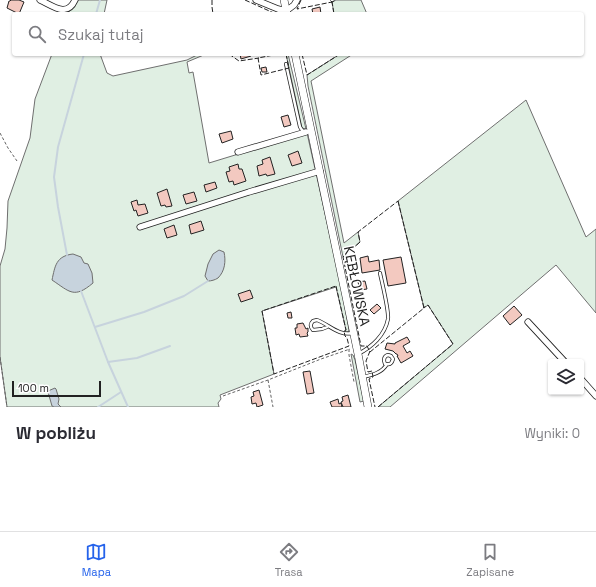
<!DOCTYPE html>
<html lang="pl">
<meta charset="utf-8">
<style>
body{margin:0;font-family:"Space Grotesk",sans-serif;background:#f7f7f7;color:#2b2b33}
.controls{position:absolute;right:12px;bottom:12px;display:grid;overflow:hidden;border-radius:4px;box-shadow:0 1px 3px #0004}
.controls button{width:36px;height:36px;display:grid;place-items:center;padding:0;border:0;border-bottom:1px solid #e1e1e2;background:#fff;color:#2b2b33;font:20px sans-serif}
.scale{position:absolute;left:12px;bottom:10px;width:89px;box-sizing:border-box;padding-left:4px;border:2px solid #222;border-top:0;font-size:11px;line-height:14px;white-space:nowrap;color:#222;-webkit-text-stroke:3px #fff;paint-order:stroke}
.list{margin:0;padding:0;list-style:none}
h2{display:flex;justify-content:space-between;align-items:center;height:52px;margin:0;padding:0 16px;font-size:17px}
h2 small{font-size:13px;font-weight:400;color:#7c7c81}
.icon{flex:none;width:22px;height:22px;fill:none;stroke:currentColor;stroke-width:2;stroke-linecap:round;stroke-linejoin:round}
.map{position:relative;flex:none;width:596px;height:407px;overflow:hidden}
.search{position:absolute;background:#fff;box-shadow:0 1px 3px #0004;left:12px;right:12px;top:12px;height:44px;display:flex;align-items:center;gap:10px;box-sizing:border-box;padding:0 14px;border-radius:4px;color:#7c7c81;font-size:15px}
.sheet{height:124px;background:#fff}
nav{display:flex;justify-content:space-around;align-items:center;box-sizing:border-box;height:56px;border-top:1px solid #e1e1e2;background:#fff;font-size:11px;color:#7c7c81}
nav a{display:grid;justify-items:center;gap:2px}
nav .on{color:#2563eb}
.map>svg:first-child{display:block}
.green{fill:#e0efe3;stroke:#6f6f6f}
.water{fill:#c7d3dd;stroke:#6f6f6f}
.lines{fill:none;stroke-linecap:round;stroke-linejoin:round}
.stream{stroke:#c7d3dd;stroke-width:2}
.building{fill:#f3c9c0;stroke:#222}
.service-casing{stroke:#222;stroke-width:4}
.minor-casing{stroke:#222;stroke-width:7}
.tertiary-casing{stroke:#222;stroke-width:8}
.path{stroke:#646464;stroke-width:1;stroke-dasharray:3 2;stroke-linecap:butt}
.service{stroke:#fff;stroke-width:2.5}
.minor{stroke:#fff;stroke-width:5.5}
.tertiary{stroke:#fff;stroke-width:7}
.fence{stroke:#222;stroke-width:1;stroke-dasharray:5 2;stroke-linecap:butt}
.labels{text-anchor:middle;stroke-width:3;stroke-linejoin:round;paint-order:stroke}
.street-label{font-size:14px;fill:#222;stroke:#fff}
</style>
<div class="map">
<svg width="596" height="407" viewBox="0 0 596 407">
<rect width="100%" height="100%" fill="#fff"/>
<g class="green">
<path d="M74 0H107L104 14H68Z"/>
<path d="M336 0H361L367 14H334L332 2Z"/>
<path d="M52 54H100L107 73 113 76 187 60 199 54H206L187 62 189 73 193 72 209 163 307 133 341 285 349 330 348 332 344 333 346 330 336 287 262 311 274 374 220 395 221 399 218 403 219 407H7L0 357V266L5 249 7 228 8 201 30 138 35 99Z"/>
<path d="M286 54H288L306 129 302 128Z"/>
<path d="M340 54H353L311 81 344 243 358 232 360 242 343 257 308 86 307 75Z"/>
<path d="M526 100 586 237 596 229V313L556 265 390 407H378L453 344 428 305 424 308 398 201Z"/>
<path d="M351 354 353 355 355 360 364 401 360 402Z"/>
</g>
<g class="water">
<path d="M219 250 224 252C226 261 225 271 218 278 215 280 211 281 208 281L205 276 208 264 213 254Z"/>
<path d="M73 254 81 257 84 263 88 264 92 273 93 283C74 299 70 292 52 280 55 266 56 256 73 254Z"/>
<path d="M55 388 56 389 59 399 58 404 61 407H54L52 406 48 392V391Z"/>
</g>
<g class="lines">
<g class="stream">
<path d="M96 14 100 0"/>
<path d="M67 255 58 207 54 177 58 147 84 54"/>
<path d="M81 291 108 362 128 407"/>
<path d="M95 327 144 312 184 296 208 281"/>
<path d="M108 362 137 358 170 346"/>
<path d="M98 407 121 392"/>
</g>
</g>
<g class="building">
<path d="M11 0H19L24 2 19 14 7 8 9 1H10Z"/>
<path d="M320 7 321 14H313L312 9Z"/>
<path d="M240 54H251V56L241 59Z"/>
<path d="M266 67 267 72H262L261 68Z"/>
<path d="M288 115 291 125 284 127 281 117Z"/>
<path d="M231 131 233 139 222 143 219 134Z"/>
<path d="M298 151 302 163 292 166 288 155Z"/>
<path d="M270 157 275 174 267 176 266 174 259 176 257 166 263 164 262 160Z"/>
<path d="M238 164 239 169H242L246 181 234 185 233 181 229 182 226 172 230 171 229 167Z"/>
<path d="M215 182 217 188 206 192 204 185Z"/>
<path d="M167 189 172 206 166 207 165 205 161 206 157 193Z"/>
<path d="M194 192 197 201 186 204 183 195Z"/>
<path d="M137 200 138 205 145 204 148 213 138 216 136 210 134 211 131 202Z"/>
<path d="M201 221 204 230 191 234 189 225Z"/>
<path d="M174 225 177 235 167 238 164 229Z"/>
<path d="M368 256 369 262 379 260 380 270 362 273 360 258Z"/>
<path d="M401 257 406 283 388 286 383 260Z"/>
<path d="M365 281 367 289 360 290 358 282Z"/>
<path d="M250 290 253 298 241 302 238 294Z"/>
<path d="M377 304 381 308 374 314 370 310Z"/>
<path d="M514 306 522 315 510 325 503 316Z"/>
<path d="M291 312 292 318H288L287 313Z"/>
<path d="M303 323 306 329 308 328V332L307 333 308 336 300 337 299 334 296 335 295 328H297V324Z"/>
<path d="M407 337 410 342 403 346 407 353 410 351 413 356 401 363 397 356H398L397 354H396L393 351 385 349 387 343 395 344V343Z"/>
<path d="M310 371 314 393 307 394 303 372Z"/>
<path d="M259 390 263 405 257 407 256 403 252 404 251 397 254 396 253 392Z"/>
<path d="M348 395 351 407H343L341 402 343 401 342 397Z"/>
<path d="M338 399 339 404 341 403 342 407H332L330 402Z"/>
</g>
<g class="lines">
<g class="service-casing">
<g id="service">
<path d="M286 64 300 127 302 130 303 131"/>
<path d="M327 327 322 329 313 330C310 327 310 324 313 321L317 320C330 325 338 336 353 333"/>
<path d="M358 354C372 347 385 335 388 319 389 310 382 283 380 273"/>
<path d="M363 377C372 375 382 373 387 364 391 365 392 362 393 359L391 356 388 355C384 356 383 360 385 364H387"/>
</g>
</g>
<g class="minor-casing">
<g id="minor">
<path d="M40 0C53 6 67 18 75 0"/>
<path d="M256 0 278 9 286 11 294 5 297 0"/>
<path d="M238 152 306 132"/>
<path d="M140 227 249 192 320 171"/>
<path d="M528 322 565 362"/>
<path d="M581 379 596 396"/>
</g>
</g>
<g class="tertiary-casing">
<g id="tertiary">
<path d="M284 0 287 14"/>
<path d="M295 54 358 354 368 407"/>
</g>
</g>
<g class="path">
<path d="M0 133 8 148 17 161"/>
<path d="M349 349V355L354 382"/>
<path d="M0 357 7 407"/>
<path d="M268 380 273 407"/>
<path d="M223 396 268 380 321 359 350 349"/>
</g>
<use href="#service" class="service"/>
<use href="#minor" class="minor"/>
<use href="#tertiary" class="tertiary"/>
<g class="fence">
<path d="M212 0V7L213 14"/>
<path d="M245 0 276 14"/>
<path d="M301 0 297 9 332 2 330 0 332 2 336 0"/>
<path d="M331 2H332L334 14"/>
<path d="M229 54 239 61 259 58"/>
<path d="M279 54 258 58 261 75 289 68 286 54"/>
<path d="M302 54 307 75 340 54"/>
<path d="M398 201 424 308 370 352 367 346H361L343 257 360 242 358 232Z"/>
<path d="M336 286 346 330 344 331 345 336 347 338 349 346 274 374 262 311Z"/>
<path d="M370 351 366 361 368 372 372 371 373 377 369 379 375 407"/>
<path d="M378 407 453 344 428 305 423 308"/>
</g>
</g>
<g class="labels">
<g class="street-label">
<text transform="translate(357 286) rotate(78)" y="5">KĘBŁOWSKA</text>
</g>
</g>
</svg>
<div class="controls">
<button><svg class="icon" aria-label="layers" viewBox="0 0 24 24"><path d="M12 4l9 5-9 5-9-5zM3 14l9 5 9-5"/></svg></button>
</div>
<div class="scale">100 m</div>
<div class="search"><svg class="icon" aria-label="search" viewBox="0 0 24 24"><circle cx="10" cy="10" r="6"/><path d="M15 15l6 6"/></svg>Szukaj tutaj</div>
</div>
<section class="sheet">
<h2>W pobliżu<small>Wyniki: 0</small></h2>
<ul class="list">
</ul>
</section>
<nav>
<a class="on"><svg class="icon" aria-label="map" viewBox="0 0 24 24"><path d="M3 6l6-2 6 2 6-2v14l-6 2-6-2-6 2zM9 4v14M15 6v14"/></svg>Mapa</a>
<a><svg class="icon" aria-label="directions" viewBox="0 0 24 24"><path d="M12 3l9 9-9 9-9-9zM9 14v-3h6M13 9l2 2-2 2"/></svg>Trasa</a>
<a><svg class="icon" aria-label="saved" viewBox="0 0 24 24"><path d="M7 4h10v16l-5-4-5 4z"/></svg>Zapisane</a>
</nav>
